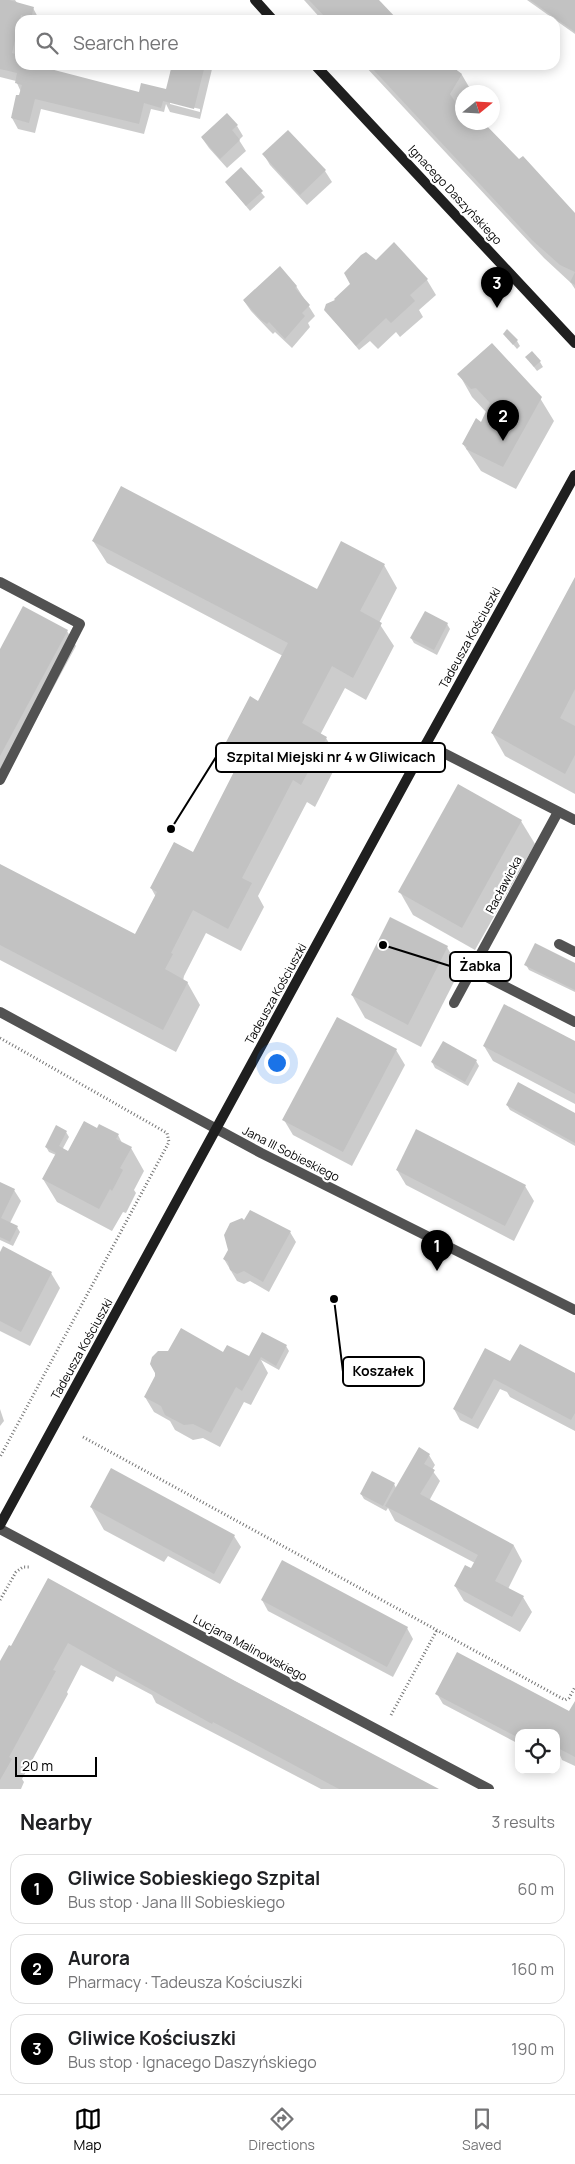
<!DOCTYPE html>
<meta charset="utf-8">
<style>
body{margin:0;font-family:Manrope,sans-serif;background:#f2f2f2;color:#202124}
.controls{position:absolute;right:15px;bottom:15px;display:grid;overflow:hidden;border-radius:10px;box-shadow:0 2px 12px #0003}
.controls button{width:45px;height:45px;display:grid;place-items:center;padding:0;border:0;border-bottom:1px solid #e0e0e0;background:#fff;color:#202124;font:25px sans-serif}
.compass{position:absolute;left:455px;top:85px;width:45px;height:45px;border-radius:50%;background:#fff;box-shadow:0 2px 12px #0003;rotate:72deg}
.scale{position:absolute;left:15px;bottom:12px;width:82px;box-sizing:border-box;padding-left:5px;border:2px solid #000;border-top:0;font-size:14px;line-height:18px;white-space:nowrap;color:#000;-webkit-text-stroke:4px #fff;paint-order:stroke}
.you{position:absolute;left:276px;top:1062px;width:18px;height:18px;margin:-12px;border:4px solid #fff;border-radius:50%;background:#1a73e8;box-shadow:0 0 0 8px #1a73e833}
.badge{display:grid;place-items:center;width:32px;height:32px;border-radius:50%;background:#000;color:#fff;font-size:16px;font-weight:700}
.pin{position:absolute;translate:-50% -41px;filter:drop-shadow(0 1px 2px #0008)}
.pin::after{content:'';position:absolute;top:26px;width:18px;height:15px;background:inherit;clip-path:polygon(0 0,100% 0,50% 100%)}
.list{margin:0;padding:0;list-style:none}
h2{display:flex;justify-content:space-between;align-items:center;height:65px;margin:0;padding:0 20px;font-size:21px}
h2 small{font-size:16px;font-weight:400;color:#757577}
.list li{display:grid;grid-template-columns:32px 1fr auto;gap:15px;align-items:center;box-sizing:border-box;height:70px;margin:0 10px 10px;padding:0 10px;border:1px solid #e0e0e0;border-radius:15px}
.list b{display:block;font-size:19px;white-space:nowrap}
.list p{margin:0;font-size:16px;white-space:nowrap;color:#757577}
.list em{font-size:16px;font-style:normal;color:#757577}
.icon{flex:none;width:28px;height:28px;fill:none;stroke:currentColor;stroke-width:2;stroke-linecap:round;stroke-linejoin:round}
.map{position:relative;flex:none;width:575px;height:1789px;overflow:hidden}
.search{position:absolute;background:#fff;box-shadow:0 2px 12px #0003;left:15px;right:15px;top:15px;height:55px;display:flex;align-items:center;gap:12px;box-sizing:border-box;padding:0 18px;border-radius:15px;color:#757577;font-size:19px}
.sheet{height:305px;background:#fff}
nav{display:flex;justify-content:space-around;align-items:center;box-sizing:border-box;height:70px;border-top:1px solid #e0e0e0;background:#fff;font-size:14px;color:#757577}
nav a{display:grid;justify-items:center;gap:2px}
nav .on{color:#000}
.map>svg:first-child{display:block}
.shadow{fill:#0003;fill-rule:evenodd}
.building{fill:#c2c2c2}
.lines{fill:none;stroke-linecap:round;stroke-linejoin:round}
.path{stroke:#747474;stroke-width:3;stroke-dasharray:1 2.5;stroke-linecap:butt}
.lane{stroke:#525252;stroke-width:10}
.street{stroke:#525252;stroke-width:10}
.secondary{stroke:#1f1f1f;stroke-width:10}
.labels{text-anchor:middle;stroke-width:4.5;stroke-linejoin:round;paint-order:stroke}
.street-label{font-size:12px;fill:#000;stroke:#fff}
.leader{fill:none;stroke:#000;stroke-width:2}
.callout-dot{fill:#000;stroke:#fff;stroke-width:2}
.callout{fill:#fff;stroke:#000;stroke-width:2}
.callout-label{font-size:14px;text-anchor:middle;font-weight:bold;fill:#000}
</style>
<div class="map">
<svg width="575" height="1789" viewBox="0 0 575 1789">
<rect width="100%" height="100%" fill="#fff"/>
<g class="shadow">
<path d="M0 0H15L18 4 33 8 39 19 20 20V65H39L41 69 141 94 167 90 172 65H222L221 67 213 65 200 119 170 112 166 104 164 112 151 109 144 134 41 109 35 133 18 129 12 118 21 92 16 81 0 77ZM170 102 200 109V112L170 104Z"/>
<path d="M304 0H377L396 20H322Z"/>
<path d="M527 0H575V34Z"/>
<path d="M364 65H447L462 75 472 92H462V122L575 215V289L571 283 544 258Z"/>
<path d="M237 126 243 136 239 140 246 151 227 168 209 148 202 138Z"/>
<path d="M288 131 325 171 332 182 307 205 270 165 264 155Z"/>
<path d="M241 169 265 197 250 211 226 182Z"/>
<path d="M394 244 427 280 436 295 419 310 423 317 400 337 396 332 378 349 370 341 359 350 325 310Z"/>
<path d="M296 286 315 316 308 323 310 327 292 348 275 332 273 334 269 330 251 311 244 301Z"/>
<path d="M504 334 517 341 520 346 517 349Z"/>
<path d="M527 358 540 362 543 367 537 371Z"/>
<path d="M459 374 540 398 554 421 516 489 481 471 463 444 482 423 488 411 486 412 472 397Z"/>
<path d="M93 541 317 590 384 565 397 588 379 623 394 646 366 700 345 688 320 735 326 738 339 760 315 807 307 802 258 896 264 907 241 951 206 933 184 976 183 981 187 982 200 1005 176 1052 0 960V865L136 936 156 897 151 888 193 854 239 766 226 744 259 702 283 656 107 563Z"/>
<path d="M575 582V794L505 756 492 733Z"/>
<path d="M447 624 450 629 437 655 414 643 411 638Z"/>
<path d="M67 631 76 646 5 777 0 774V652Z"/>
<path d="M459 786 521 821 535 844 475 950 413 915 400 892Z"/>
<path d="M447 947 460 970 421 1047 365 1018 352 995Z"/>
<path d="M575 964V992L529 970 526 965Z"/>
<path d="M575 1042V1104L493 1061 484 1046Z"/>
<path d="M396 1050 405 1065 352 1166 293 1135 284 1120Z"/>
<path d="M476 1061 479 1066 468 1086 435 1068 432 1062Z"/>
<path d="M507 1105 575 1114V1146L510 1110Z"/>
<path d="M97 1130 118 1135 122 1143 131 1148 144 1171 134 1190 136 1193 126 1213 123 1212 112 1231 57 1202 43 1179 56 1155 49 1152 46 1147 66 1132 69 1137 62 1150 69 1153Z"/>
<path d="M397 1170 525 1186 534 1201 514 1241 406 1185Z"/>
<path d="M0 1183 14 1190 21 1201 10 1223 17 1227 20 1232 13 1246 0 1240Z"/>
<path d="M245 1221 290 1232 296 1242 269 1292 250 1281 244 1284 237 1281 224 1259Z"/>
<path d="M0 1254 51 1273 60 1288 30 1346 0 1331Z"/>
<path d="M286 1346 289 1351 279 1370 261 1360 268 1373 251 1405 244 1402 220 1447 203 1438 193 1440 175 1430 170 1421 154 1412 145 1397 223 1354 249 1358Z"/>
<path d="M509 1362 575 1374V1431L510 1397 507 1392 500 1389 478 1429 460 1420 454 1409Z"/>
<path d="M0 1409 4 1421 0 1426Z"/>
<path d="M429 1455 435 1465 432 1470 440 1481 429 1501 514 1546 522 1561 508 1589 523 1597 532 1612 520 1632 464 1601 455 1586 472 1569 475 1563 395 1521 388 1508 386 1511 364 1499 361 1494 372 1473 394 1484 396 1488Z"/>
<path d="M91 1507 234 1536 241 1547 220 1584 168 1556 164 1562 104 1530Z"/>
<path d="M48 1580 169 1646 437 1789H321L156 1703 152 1695 116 1676 113 1682 81 1665 67 1692 68 1694 22 1779 24 1782 21 1789H0V1663L11 1648Z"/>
<path d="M262 1600 407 1628 413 1639 393 1677 268 1611Z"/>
<path d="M437 1694 570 1713 575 1703V1766L562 1760 559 1753 556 1758V1733H519V1744L443 1704Z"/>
</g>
<g class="building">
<path d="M0 0H9L34 7 31 18 21 15 12 53 20 55V65H35L139 92 141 83 166 89 172 65H205L194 109 163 101 161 108 144 103 139 124 35 99 29 123 11 118 16 95H19L22 85 15 83 17 73 0 69Z"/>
<path d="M309 0H379L398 20H328Z"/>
<path d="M530 0H575V32Z"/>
<path d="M369 65H450L462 74 450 94 456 103 462 99V122H483L519 159 523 156 575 213V272L560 265 532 240Z"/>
<path d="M227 113 238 125 232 130 240 140 220 159 201 137Z"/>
<path d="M288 130 326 170 300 195 262 154Z"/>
<path d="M241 167 263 191 246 206 225 182Z"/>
<path d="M394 242 428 279 410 295 415 301 391 323 386 318 356 346 324 310 326 304 335 300 334 299 350 284 344 273 361 255 366 252 376 260Z"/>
<path d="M280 266 297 286 295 288 310 305 302 313 305 316 285 339 269 322 267 324 261 320 243 300Z"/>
<path d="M575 272V285L570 282Z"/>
<path d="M507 329 518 340 513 345 503 334Z"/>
<path d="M492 343 542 397 503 467 466 449 467 447 462 444 476 418 481 422 490 403 476 388 471 389 457 374Z"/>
<path d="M532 351 541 361 534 367 525 357Z"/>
<path d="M121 486 317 589 341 541 385 564 360 611 382 623 353 678 332 666 302 723 327 737 301 785 293 780 242 878 252 883 228 929 193 910 171 953 173 954 165 969 188 982 163 1030 0 945V864L135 934 157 892 150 888 174 842 193 852 242 756 225 744 250 696 258 701 288 643 92 541Z"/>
<path d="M575 577V689L560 718 575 726V755L565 774 491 733Z"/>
<path d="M23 606 68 630 0 756V649Z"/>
<path d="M425 611 448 623 434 650 410 638Z"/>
<path d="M458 784 522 820 462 928 398 892Z"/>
<path d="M390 917 448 946 408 1025 351 995Z"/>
<path d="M535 943 575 963V990L524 965Z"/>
<path d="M504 1004 575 1041V1094L483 1046Z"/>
<path d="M337 1017 397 1049 343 1152 282 1120Z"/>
<path d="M443 1041 477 1060 465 1082 431 1062Z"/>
<path d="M518 1082 575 1113V1143L506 1105Z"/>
<path d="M84 1121 97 1128 99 1124 119 1134 116 1139 132 1147 120 1168 123 1170 112 1191 110 1189 99 1209 42 1179 56 1153 45 1147 56 1125 67 1131 59 1146 68 1151Z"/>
<path d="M416 1129 526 1185 505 1226 396 1170Z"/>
<path d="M0 1182 15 1189 1 1218 18 1226 10 1242 0 1237Z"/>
<path d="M250 1210 291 1231 263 1282 244 1271 237 1274 230 1270 228 1262 223 1259 228 1250 224 1235 230 1223 242 1218 244 1220Z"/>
<path d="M3 1246 52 1272 21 1332 0 1321V1252Z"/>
<path d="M181 1328 223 1352 227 1345 249 1356 262 1332 287 1345 276 1366 261 1357 242 1391 236 1387 211 1433 193 1424 184 1425 165 1415 161 1406 144 1397 155 1376V1373L150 1364 152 1357 158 1351H168Z"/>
<path d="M520 1344 575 1373V1413L571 1420 494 1379 472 1419 453 1409 485 1348 510 1361Z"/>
<path d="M419 1447 430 1454 424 1464 435 1470 420 1494 514 1545 495 1581 524 1596 512 1617 454 1586 465 1565 471 1568 478 1555 385 1506Z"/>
<path d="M111 1468 235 1535 214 1574 90 1507Z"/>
<path d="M372 1471 395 1483 383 1506 360 1494Z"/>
<path d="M282 1560 408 1627 387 1667 261 1600Z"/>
<path d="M48 1578 235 1681 439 1789H339L213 1722 212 1724 68 1643 53 1670 56 1671 9 1757 12 1759 0 1780V1661L9 1645 11 1646Z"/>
<path d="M457 1652 569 1711 575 1701V1757L556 1747V1733H519V1738L435 1694Z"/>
</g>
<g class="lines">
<g class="path">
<path d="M0 1038 167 1133 169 1142 0 1457"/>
<path d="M83 1437 565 1700 569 1698 575 1687"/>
<path d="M0 1600 16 1572 23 1567H29"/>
<path d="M391 1715 437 1630"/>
</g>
<g class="lane">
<path d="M0 582 80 624 0 780"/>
<path d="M559 944 575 952"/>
<path d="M473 970 575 1022"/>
<path d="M454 1003 558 812"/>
</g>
<g class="street">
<path d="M426 744 575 820"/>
<path d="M0 1012 261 1153 575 1310"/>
<path d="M0 1529 489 1789"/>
</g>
<g class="secondary">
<path d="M255 0 273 20"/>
<path d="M315 65 575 343"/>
<path d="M0 1525 426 744 575 475"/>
</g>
</g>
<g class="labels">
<g class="street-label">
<text transform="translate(455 195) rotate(47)" y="4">Ignacego Daszyńskiego</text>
<text transform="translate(470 638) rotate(-61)" y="4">Tadeusza Kościuszki</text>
<text transform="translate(504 885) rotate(-62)" y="4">Racławicka</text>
<text transform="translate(276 994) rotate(-61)" y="4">Tadeusza Kościuszki</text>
<text transform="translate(291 1154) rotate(27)" y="4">Jana III Sobieskiego</text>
<text transform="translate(82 1349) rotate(-61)" y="4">Tadeusza Kościuszki</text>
<text transform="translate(250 1648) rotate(28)" y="4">Lucjana Malinowskiego</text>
</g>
</g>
<path class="leader" d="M171 829L216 757M383 945L450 966M334 1299L343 1372"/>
<g class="callout-dot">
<circle cx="171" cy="829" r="5"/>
<circle cx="383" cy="945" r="5"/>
<circle cx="334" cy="1299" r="5"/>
</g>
<g class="callout">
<rect x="216" y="743" width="229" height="29" rx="5"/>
<rect x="450" y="952" width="61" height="29" rx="5"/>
<rect x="343" y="1357" width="81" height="29" rx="5"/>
</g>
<g class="callout-label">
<text x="331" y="762">Szpital Miejski nr 4 w Gliwicach</text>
<text x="480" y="971">Żabka</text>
<text x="383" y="1376">Koszałek</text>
</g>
</svg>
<div class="controls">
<button><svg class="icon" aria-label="locate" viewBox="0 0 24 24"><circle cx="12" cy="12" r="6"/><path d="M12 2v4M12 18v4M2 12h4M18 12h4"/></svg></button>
</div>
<svg class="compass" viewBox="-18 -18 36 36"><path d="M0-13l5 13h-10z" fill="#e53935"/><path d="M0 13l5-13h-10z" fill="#757577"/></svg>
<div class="scale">20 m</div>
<div class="you"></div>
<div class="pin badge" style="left:437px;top:1271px">1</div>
<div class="pin badge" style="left:503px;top:441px">2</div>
<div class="pin badge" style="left:497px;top:308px">3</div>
<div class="search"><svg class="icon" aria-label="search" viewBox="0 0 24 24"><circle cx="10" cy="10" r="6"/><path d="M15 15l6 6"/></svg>Search here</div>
</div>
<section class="sheet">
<h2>Nearby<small>3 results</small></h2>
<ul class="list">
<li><span class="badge">1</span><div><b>Gliwice Sobieskiego Szpital</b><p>Bus stop · Jana III Sobieskiego</p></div><em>60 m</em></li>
<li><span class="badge">2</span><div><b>Aurora</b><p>Pharmacy · Tadeusza Kościuszki</p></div><em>160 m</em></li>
<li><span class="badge">3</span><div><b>Gliwice Kościuszki</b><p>Bus stop · Ignacego Daszyńskiego</p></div><em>190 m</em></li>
</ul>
</section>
<nav>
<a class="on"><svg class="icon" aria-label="map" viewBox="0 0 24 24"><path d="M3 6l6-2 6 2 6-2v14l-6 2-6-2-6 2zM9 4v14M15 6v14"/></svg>Map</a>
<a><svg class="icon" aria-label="directions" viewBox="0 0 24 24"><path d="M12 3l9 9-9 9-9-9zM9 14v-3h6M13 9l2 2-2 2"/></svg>Directions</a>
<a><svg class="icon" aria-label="saved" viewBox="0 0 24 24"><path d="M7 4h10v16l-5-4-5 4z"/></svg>Saved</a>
</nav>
